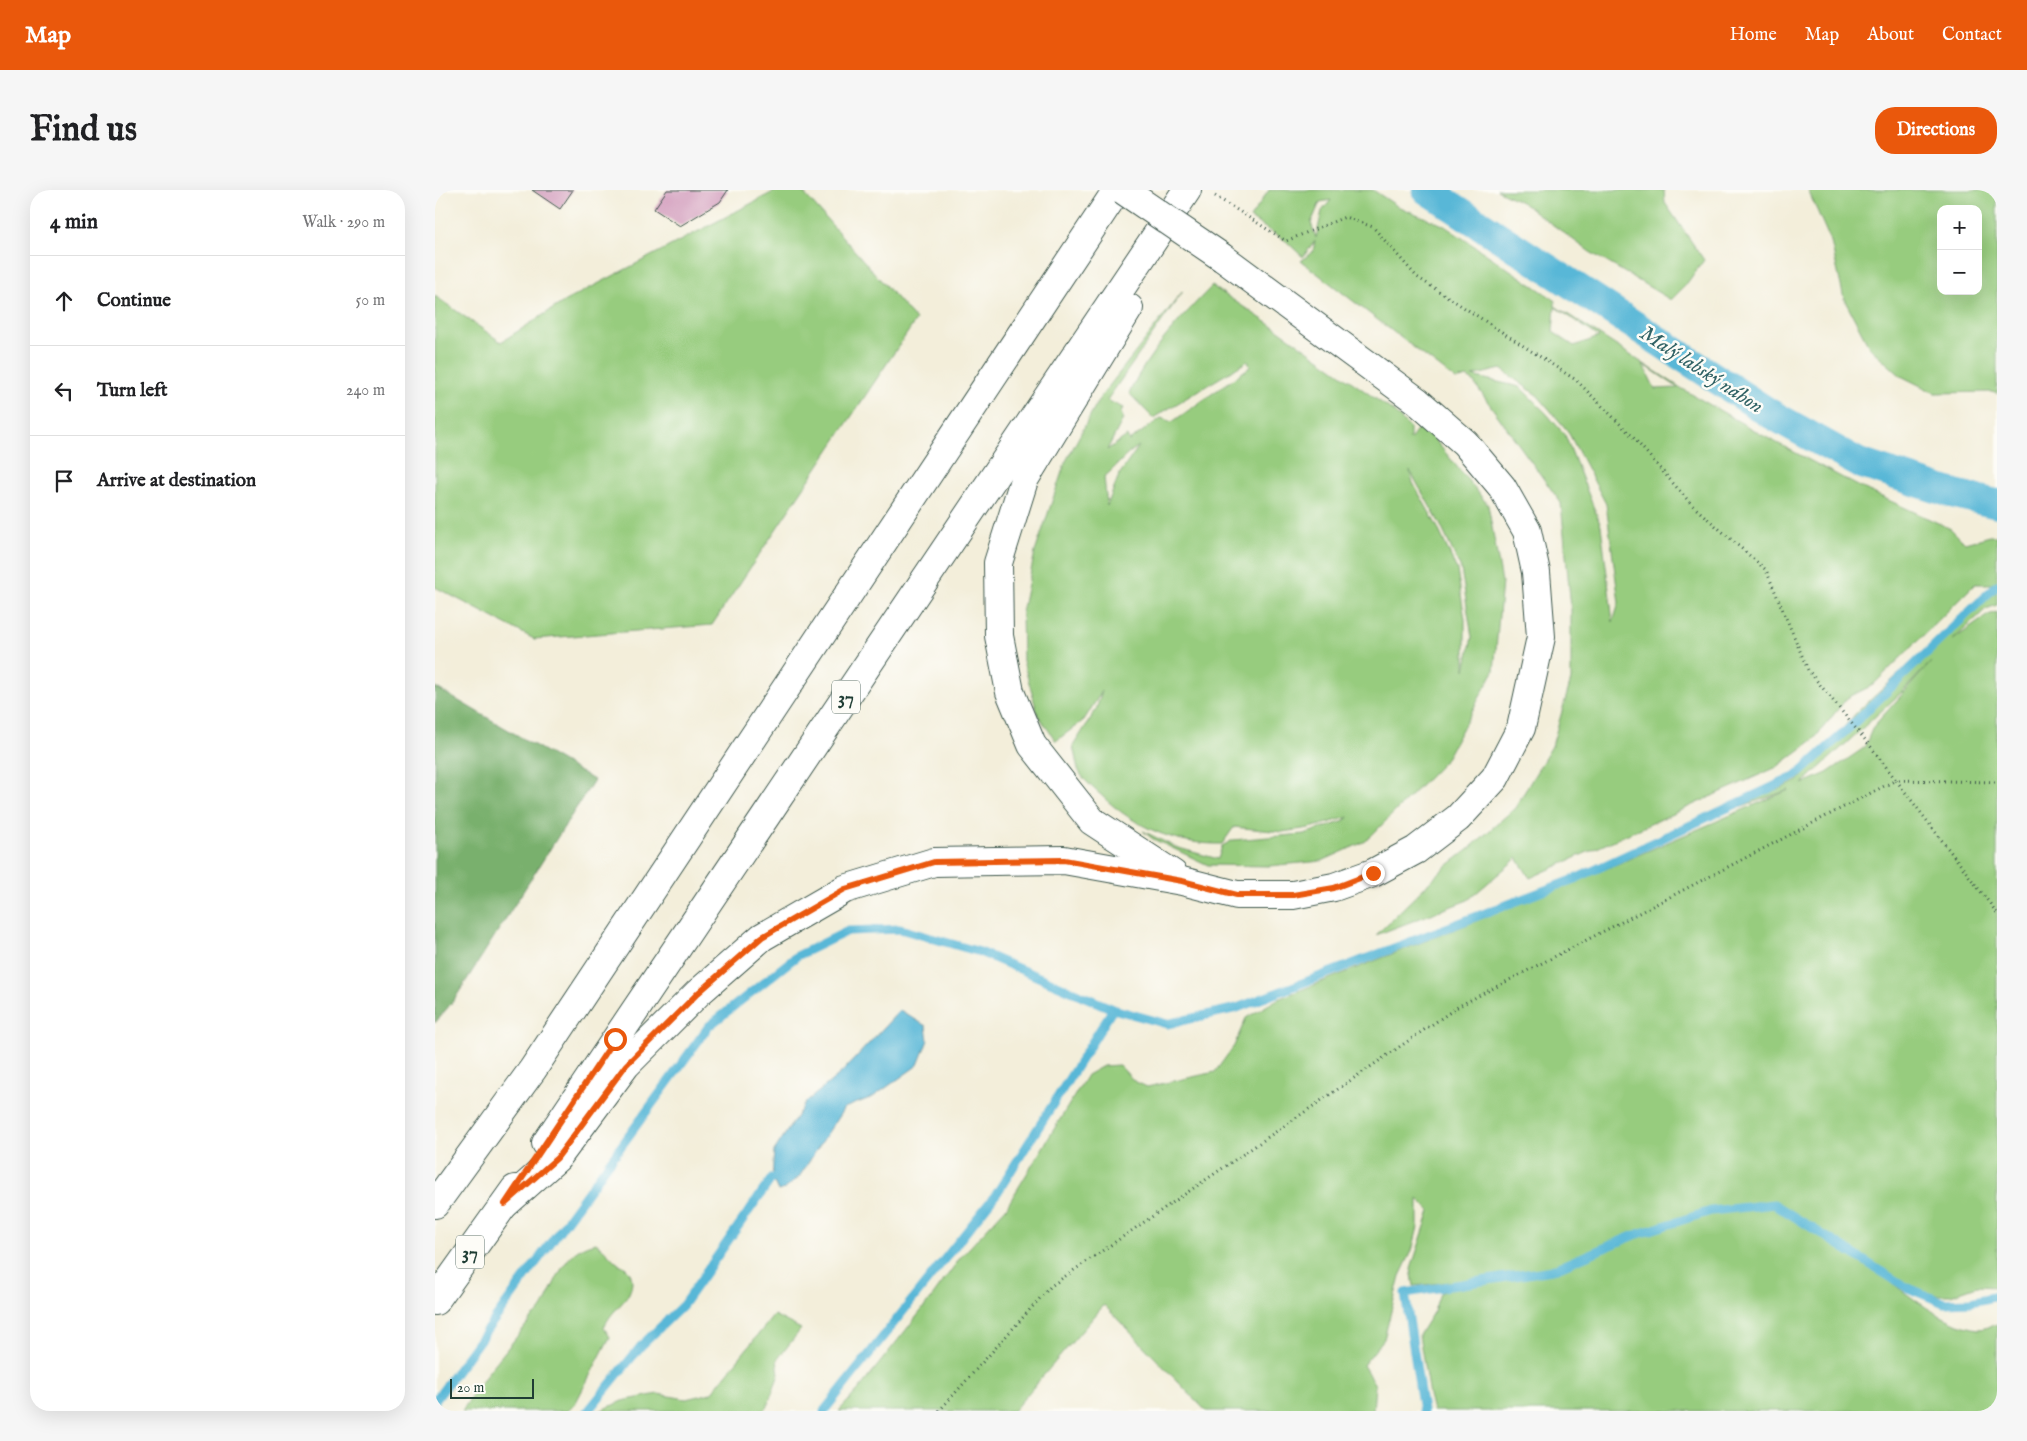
<!DOCTYPE html>
<meta charset="utf-8">
<style>
body{margin:0;font-family:"IM FELL English",serif;background:#f6f6f6;color:#202124}
.controls{position:absolute;right:15px;top:15px;display:grid;overflow:hidden;border-radius:10px;box-shadow:0 5px 20px #0002}
.controls button{width:45px;height:45px;display:grid;place-items:center;padding:0;border:0;border-bottom:1px solid #e0e0e0;background:#fff;color:#202124;font:25px sans-serif}
.scale{position:absolute;left:15px;bottom:12px;width:84px;box-sizing:border-box;padding-left:5px;border:2px solid #1f3d34;border-top:0;font-size:14px;line-height:18px;white-space:nowrap;color:#1f3d34;-webkit-text-stroke:4px #fdfcf7;paint-order:stroke}
.stop{position:absolute;width:15px;height:15px;margin:-11px;border:4px solid #ea580c;border-radius:50%;background:#fff}
.stop.end{background:#ea580c;border-color:#fff;box-shadow:0 1px 5px #0008}
.list{margin:0;padding:0;list-style:none}
h2{display:flex;justify-content:space-between;align-items:center;height:65px;margin:0;padding:0 20px;font-size:21px}
h2 small{font-size:16px;font-weight:400;color:#757577}
.list li{display:grid;grid-template-columns:32px 1fr auto;gap:15px;align-items:center;box-sizing:border-box;height:90px;padding:0 20px;border-top:1px solid #e0e0e0}
.list b{display:block;font-size:19px;white-space:nowrap}
.list em{font-size:16px;font-style:normal;color:#757577}
.icon{flex:none;width:28px;height:28px;fill:none;stroke:currentColor;stroke-width:2;stroke-linecap:round;stroke-linejoin:round}
.map{position:relative;flex:none;width:1562px;height:1221px;overflow:hidden;border-radius:20px}
header{display:flex;align-items:center;gap:30px;box-sizing:border-box;height:70px;padding:0 25px;background:#ea580c;color:#fff}
header strong{font-size:24px}
nav{display:flex;gap:28px;margin-inline-start:auto;font-size:18px}
.intro{display:flex;align-items:center;justify-content:space-between;box-sizing:border-box;height:120px;padding:0 30px}
h1{margin:0;font-size:35px}
.button{padding:12px 22px;border-radius:20px;background:#ea580c;color:#fff;font-size:18px;font-weight:700}
main{display:flex;gap:30px;padding:0 30px}
aside{flex:1;background:#fff;border-radius:20px;box-shadow:0 5px 20px #0002}
.map>svg:first-child{display:block}
.green{fill:#97cc7e;stroke:#5b8459;fill-rule:evenodd}
.forest{fill:#79b06d;stroke:#4c7650}
.water{fill:#59b7d7;stroke:#3c7a86}
.lines{fill:none;stroke-linecap:round;stroke-linejoin:round}
.stream{stroke:#59b7d7;stroke-width:9}
.canal{stroke:#59b7d7;stroke-width:30}
.building{fill:#cf94b8}
.major-casing{stroke:#3f584d;stroke-width:30}
.path{stroke:#3f584d;stroke-width:3;stroke-dasharray:1 4;stroke-linecap:butt}
.major{stroke:#fff;stroke-width:28}
.major-bridge-casing{stroke:#3f584d;stroke-width:30;stroke-linecap:butt}
.major-bridge{stroke:#fff;stroke-width:28}
.route{stroke:#ea580c;stroke-width:6}
.labels{text-anchor:middle;stroke-width:5;stroke-linejoin:round;paint-order:stroke}
.shield{fill:#fdfcf7;stroke:#62766e;stroke-width:1}
.shield-label{font-size:19px;font-weight:bold;fill:#1f3d34}
.water-label{font-size:21px;font-style:italic;fill:#306265;stroke:#fdfcf7}
</style>
<header>
<strong>Map</strong>
<nav><a>Home</a><a>Map</a><a>About</a><a>Contact</a></nav>
</header>
<div class="intro"><h1>Find us</h1><a class="button">Directions</a></div>
<main>
<aside>
<h2>4 min<small>Walk · 290 m</small></h2>
<ul class="list">
<li><svg class="icon" aria-label="ahead" viewBox="0 0 24 24"><path d="M12 20V5M6 11l6-6 6 6"/></svg><div><b>Continue</b></div><em>50 m</em></li>
<li><svg class="icon" aria-label="left" viewBox="0 0 24 24"><path d="M17 20v-9H6M10 6l-5 5 5 5"/></svg><div><b>Turn left</b></div><em>240 m</em></li>
<li><svg class="icon" aria-label="arrive" viewBox="0 0 24 24"><path d="M6 21V4h12l-3 4 3 4H6"/></svg><div><b>Arrive at destination</b></div></li>
</ul>
</aside>
<div class="map">
<svg width="1562" height="1221" viewBox="0 0 1562 1221">
<rect width="100%" height="100%" fill="#fdfcf7"/>
<filter id="ink" filterUnits="userSpaceOnUse"><feTurbulence type="fractalNoise" baseFrequency=".02" numOctaves="2"/><feDisplacementMap in="SourceGraphic" scale="10" xChannelSelector="R" yChannelSelector="G"/><feConvolveMatrix kernelMatrix="1 2 1 2 8 2 1 2 1" color-interpolation-filters="sRGB"/></filter>
<filter id="wash" filterUnits="userSpaceOnUse"><feTurbulence type="fractalNoise" baseFrequency=".0096" numOctaves="4" result="noise"/><feDisplacementMap in="SourceGraphic" scale="20" xChannelSelector="R" yChannelSelector="G"/><feGaussianBlur stdDeviation="1.12" result="paint"/><feColorMatrix in="noise" values="0 0 0 0 0 0 0 0 0 0 0 0 0 0 0 0 0 1.4 0 .05"/><feComposite in="paint" operator="in"/></filter>
<g filter="url(#wash)">
<rect width="100%" height="100%" fill="#f3eeda"/>
<g class="green">
<path d="M342 0H366L481 130 277 435 99 449 0 397V106L66 152 130 111Z"/>
<path d="M834 0H938L962 16 1008 35 1120 110V116L1246 198 1329 246 1423 296 1516 339 1530 353 1555 346H1562V394H1540L1438 495 1412 508 1379 549 1342 577 1095 688 1082 668 1033 710 941 745 1009 678 1035 658 1080 618 1117 556 1136 490V418L1126 313 1037 190 1032 187 1021 190 866 71 878 61 880 51 868 67 851 51 815 28ZM896 10 887 21 881 48 876 33 885 12ZM1120 117 1164 147 1139 156 1118 142ZM1208 174 1242 197 1243 198 1220 199ZM1066 179 1103 206 1132 240 1171 314 1184 413 1178 432 1166 336 1130 245 1111 223 1085 197 1037 186Z"/>
<path d="M1062 0H1229L1230 13 1269 70 1250 96 1236 110 1155 62 1088 13Z"/>
<path d="M1373 0H1562V204L1557 202 1500 203 1466 186 1435 158 1409 109 1396 52ZM1506 19H1543V101H1506Z"/>
<path d="M777 96 845 141 958 221 975 238V250L983 239 975 231 997 246 1053 315 1067 392 1059 481 1009 572 931 651 887 671 834 676 773 675 718 649 708 641 740 657 783 669 787 656 798 650 869 644 907 632 914 627 875 638 847 642 799 637 787 654C741 655 699 637 666 605 658 598 647 589 643 579 641 572 640 564 638 556L661 520 667 501 649 530 621 551 603 525 588 471 587 422 600 362 630 273 664 209 748 101 672 210 688 218 686 222 688 229 672 260 692 246 694 251 726 228 737 232 815 177 813 171 718 228 694 203C714 161 745 129 777 96ZM704 256 684 285 672 316 669 287C683 276 688 266 704 256ZM975 281 1005 334 1026 379 1037 447 1030 480V429L1022 380 1002 336 978 293Z"/>
<path d="M1560 397 1562 398V415L1551 419 1518 450 1553 425 1562 422V1097L1542 1096 1516 1105H1492L1446 1084C1471 1104 1510 1135 1543 1139 1549 1139 1556 1136 1562 1134V1221H998L994 1205 984 1145 999 1121 1005 1103 1034 1090 979 1096 976 1079 995 1021 983 1009V1037L977 1061 965 1086 949 1149 928 1175 940 1195 938 1221H771L669 1115 578 1221H404L424 1199 494 1111 525 1068 571 1018 652 885 668 876 684 875 699 891 712 897 780 882 799 856 811 828 843 809 1152 687 1354 600 1272 628 1363 591 1422 522ZM1496 472 1438 537 1429 558 1392 583 1367 594 1468 501Z"/>
<path d="M161 1053C169 1059 174 1065 181 1072 184 1075 188 1075 191 1078 202 1088 196 1104 187 1113 179 1122 173 1127 169 1138L175 1147 140 1214 133 1221H27L54 1181 97 1128C106 1122 109 1115 113 1106 125 1082 133 1058 161 1053Z"/>
<path d="M339 1125 366 1139 342 1170 344 1184 332 1217 328 1221H165L187 1211 223 1204 251 1209 276 1203Z"/>
</g>
<path class="forest" d="M0 497 159 590 19 810 0 833Z"/>
<path class="water" d="M465 820 491 836 493 850 483 875 438 907 409 918 364 987 350 999 343 1001 337 988 339 961 371 912 407 882Z"/>
<g class="lines">
<g class="stream">
<path d="M0 1211 274 836 362 766 413 741 465 739 545 762 678 819 732 834 802 818 1142 688 1361 586 1414 538 1562 395"/>
<path d="M153 1221 206 1156 248 1115 337 988"/>
<path d="M389 1221 562 1003 678 819"/>
<path d="M988 1221 970 1103 1117 1080 1200 1045 1276 1021 1339 1014 1471 1097 1509 1113 1536 1112 1562 1106"/>
</g>
<path class="canal" d="M992 0 1334 223 1424 273 1516 303 1562 314"/>
</g>
<g id="blocks">
<g class="building">
<path d="M97 0H138L125 19Z"/>
<path d="M232 0H293L285 12 245 36 219 19Z"/>
</g>
</g>
</g>
<g filter="url(#ink)">
<use href="#blocks" fill-opacity="0" stroke="#3f584d" stroke-width="1"/>
<g class="lines">
<g class="major-casing">
<g id="major">
<path d="M694 118 589 290 563 373 564 446 575 502 597 555 657 631 738 684"/>
<path d="M111 953 752 0"/>
<path d="M0 1014 98 879 682 0"/>
<path d="M70 1014 122 968 191 875 263 803 327 747 410 699 499 672 629 670 747 691 802 705H858L899 697 938 683 981 660 1023 628 1060 588 1086 538 1106 447 1101 382 1092 341 1067 297 1030 253 982 211 788 68"/>
<path d="M0 1111 80 999"/>
</g>
</g>
<g class="path">
<path d="M780 6 851 51 910 27 938 37 982 87 1141 190 1196 245 1257 315 1331 380 1373 480 1436 557 1461 590 1562 592"/>
<path d="M504 1221 616 1096 1024 816 1461 590 1562 723"/>
</g>
<use href="#major" class="major"/>
<g class="major-bridge-casing">
<path id="major-bridge" d="M688 0 788 68"/>
</g>
<use href="#major-bridge" class="major-bridge"/>
</g>
</g>
<g class="lines" filter="url(#ink)">
<path class="route" d="M180 849 70 1014 122 968 191 875 263 803 327 747 410 699 499 672 629 670 747 691 802 705H858L899 698 938 683"/>
</g>
<g class="labels">
<g class="shield">
<rect x="397" y="490.5" width="28" height="33" rx="4"/>
<rect x="21" y="1045.5" width="28" height="33" rx="4"/>
</g>
<g class="shield-label">
<text x="411" y="514">37</text>
<text x="35" y="1069">37</text>
</g>
<g class="water-label">
<text transform="translate(1267 179) rotate(33)" y="7">Malý labský náhon</text>
</g>
</g>
</svg>
<div class="controls">
<button>+</button>
<button>−</button>
</div>
<div class="scale">20 m</div>
<div class="stop" style="left:180px;top:849px"></div>
<div class="stop end" style="left:938px;top:683px"></div>
</div>
</main>
